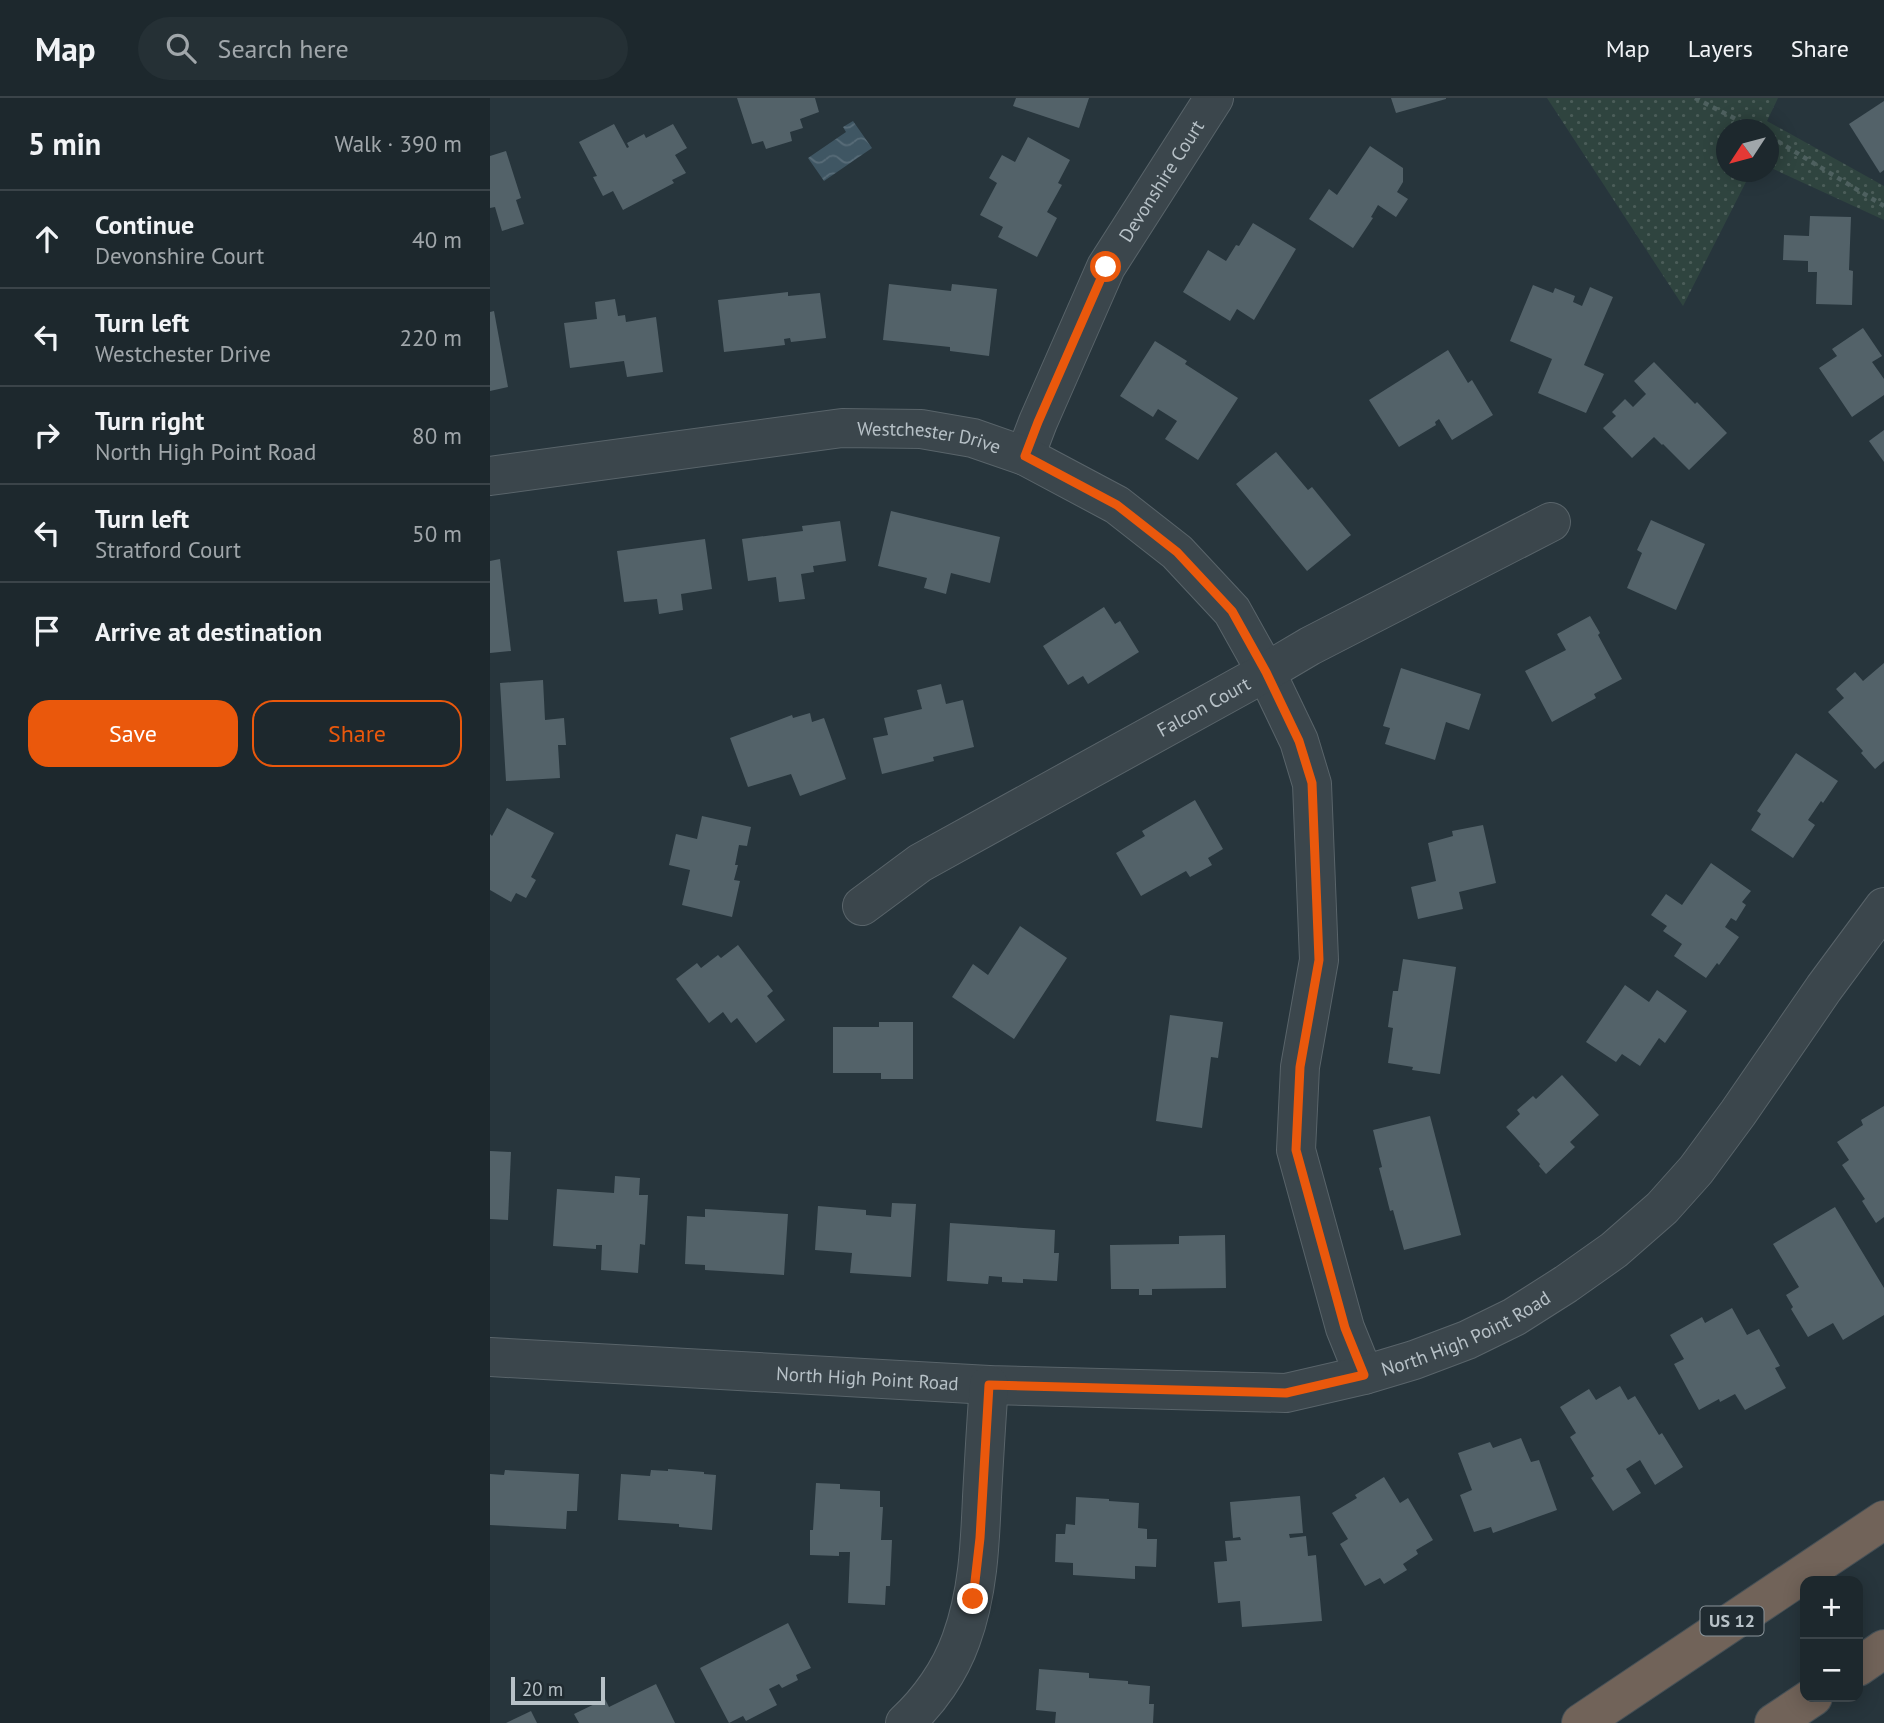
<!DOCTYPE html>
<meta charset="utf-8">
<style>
body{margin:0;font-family:"PT Sans",sans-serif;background:#253035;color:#f1f3f6}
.controls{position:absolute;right:21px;bottom:21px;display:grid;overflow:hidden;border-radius:14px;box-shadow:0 4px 18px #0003}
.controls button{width:63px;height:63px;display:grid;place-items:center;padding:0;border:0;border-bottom:2px solid #3b4449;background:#1d282d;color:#f1f3f6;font:35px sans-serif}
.compass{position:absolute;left:1226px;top:21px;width:63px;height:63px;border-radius:50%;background:#1d282d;box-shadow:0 4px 18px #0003;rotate:234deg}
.scale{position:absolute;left:21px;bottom:18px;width:94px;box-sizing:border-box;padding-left:7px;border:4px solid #b7c1c7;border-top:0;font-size:19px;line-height:24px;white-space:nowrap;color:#b7c1c7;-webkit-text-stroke:5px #202b31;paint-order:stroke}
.stop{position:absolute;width:21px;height:21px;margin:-16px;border:5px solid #ea580c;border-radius:50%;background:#fff}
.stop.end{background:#ea580c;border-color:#fff;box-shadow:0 2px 7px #0008}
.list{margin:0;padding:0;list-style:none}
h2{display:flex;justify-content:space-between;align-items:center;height:91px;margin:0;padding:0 28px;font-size:30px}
h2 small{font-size:23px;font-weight:400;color:#a0a6aa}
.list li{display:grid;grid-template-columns:46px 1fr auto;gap:21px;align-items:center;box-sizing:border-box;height:98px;padding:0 28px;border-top:2px solid #3b4449}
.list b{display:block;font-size:26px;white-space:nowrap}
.list p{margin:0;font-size:23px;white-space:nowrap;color:#a0a6aa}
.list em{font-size:23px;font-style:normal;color:#a0a6aa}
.actions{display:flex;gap:14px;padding:21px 28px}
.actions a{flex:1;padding:16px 0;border:2px solid #ea580c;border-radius:21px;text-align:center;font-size:24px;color:#ea580c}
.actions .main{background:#ea580c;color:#fff}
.icon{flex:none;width:38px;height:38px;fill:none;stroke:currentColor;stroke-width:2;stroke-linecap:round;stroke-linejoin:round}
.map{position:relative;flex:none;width:1394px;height:1625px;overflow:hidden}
header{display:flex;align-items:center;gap:42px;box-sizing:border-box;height:98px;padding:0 35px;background:#1d282d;border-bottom:2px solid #3b4449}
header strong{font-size:33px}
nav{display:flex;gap:38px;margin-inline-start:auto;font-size:24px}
.search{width:490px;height:63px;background:#253035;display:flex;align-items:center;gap:18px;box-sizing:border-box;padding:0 24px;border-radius:38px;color:#a0a6aa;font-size:26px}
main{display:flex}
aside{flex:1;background:#1d282d}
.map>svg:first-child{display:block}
.grass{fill:url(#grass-dots)}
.water{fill:url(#water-waves)}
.building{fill:#536269}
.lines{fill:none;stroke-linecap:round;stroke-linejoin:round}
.minor-casing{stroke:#59646a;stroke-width:40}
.highway-casing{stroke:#465157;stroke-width:40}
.path{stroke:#4e605f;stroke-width:4.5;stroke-dasharray:5 5;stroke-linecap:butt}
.minor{stroke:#3b464c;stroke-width:38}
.highway{stroke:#716359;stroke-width:38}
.route{stroke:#ea580c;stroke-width:9}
.labels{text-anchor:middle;stroke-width:7;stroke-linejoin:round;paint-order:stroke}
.shield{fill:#202b31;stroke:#8a949a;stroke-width:2}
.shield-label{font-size:18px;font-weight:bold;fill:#b7c1c7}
.street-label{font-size:19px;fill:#b7c1c7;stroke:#202b31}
</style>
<header>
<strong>Map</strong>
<div class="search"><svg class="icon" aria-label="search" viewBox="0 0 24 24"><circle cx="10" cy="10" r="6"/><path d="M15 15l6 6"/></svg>Search here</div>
<nav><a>Map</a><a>Layers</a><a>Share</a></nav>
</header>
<main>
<aside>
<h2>5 min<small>Walk · 390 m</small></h2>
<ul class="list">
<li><svg class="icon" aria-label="ahead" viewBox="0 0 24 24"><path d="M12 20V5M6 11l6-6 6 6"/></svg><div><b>Continue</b><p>Devonshire Court</p></div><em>40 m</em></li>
<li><svg class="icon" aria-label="left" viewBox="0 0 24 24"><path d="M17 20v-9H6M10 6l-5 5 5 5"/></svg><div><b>Turn left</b><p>Westchester Drive</p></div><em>220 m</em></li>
<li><svg class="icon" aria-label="right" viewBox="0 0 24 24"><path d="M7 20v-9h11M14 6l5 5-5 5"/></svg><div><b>Turn right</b><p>North High Point Road</p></div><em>80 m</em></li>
<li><svg class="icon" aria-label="left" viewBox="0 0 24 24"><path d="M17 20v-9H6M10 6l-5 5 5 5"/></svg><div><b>Turn left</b><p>Stratford Court</p></div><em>50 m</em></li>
<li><svg class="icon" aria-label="arrive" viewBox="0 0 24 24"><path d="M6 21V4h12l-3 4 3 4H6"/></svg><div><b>Arrive at destination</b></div></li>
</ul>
<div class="actions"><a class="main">Save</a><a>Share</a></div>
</aside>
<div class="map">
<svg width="1394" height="1625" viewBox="0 0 1394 1625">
<defs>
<pattern id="grass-dots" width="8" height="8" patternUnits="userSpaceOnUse" patternTransform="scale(1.75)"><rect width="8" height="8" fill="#2f443f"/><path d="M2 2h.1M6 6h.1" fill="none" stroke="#4b5d59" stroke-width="1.8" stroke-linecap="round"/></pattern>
<pattern id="water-waves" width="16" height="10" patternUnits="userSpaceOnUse" patternTransform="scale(1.75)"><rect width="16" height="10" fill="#3f5663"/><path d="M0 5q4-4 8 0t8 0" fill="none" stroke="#586c78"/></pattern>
</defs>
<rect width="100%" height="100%" fill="#27353c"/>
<path class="grass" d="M1057 0H1288L1277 23 1394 88V122L1279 69V32H1237V74H1261L1193 208Z"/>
<path class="water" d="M363 23 382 50 334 83 318 60 356 34 353 29Z"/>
<g class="building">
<path d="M247 0H325L329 14 310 21 313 30 300 34 302 43 276 51 273 43 262 46Z"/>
<path d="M526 0H599L589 30 523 8Z"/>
<path d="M901 0H956V1L906 15Z"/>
<path d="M1394 3V72L1390 75 1359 26Z"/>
<path d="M124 26 137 50 139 49 137 45 154 36 156 40 183 26 197 50 185 57 196 75 182 82 184 85 133 112 123 93 113 98 103 79 107 78 89 44Z"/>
<path d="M538 39 580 62 568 85 572 87 557 114 567 120 547 159 508 139 513 129 490 117 507 85 499 80 512 57 525 64Z"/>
<path d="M880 48 913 70V84L907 94 918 101 906 119 888 107 881 119 883 120 863 150 819 121 839 91 847 97Z"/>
<path d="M16 53 31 100 26 102 34 126 12 133 5 109 0 110V58Z"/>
<path d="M1320 118 1361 119 1359 172 1363 173 1362 207 1326 206 1327 174H1318V163L1293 162 1294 137 1319 138Z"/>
<path d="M763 125 806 151 764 222 747 211 740 223 693 194 718 152 736 163 746 147 749 148Z"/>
<path d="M399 186 461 193 462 186 507 191 499 258 460 253V249L393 242Z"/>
<path d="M1043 187 1063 195 1065 190 1085 198 1083 204 1092 208 1100 189 1123 199 1094 267 1114 276 1096 315 1048 295 1062 261 1020 243Z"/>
<path d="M298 194V198L330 195 336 240 301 244 300 240 294 241 295 247 234 254 228 202Z"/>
<path d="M125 201 128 218 135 217 136 224 166 219 173 274 137 279 134 263 80 270 74 225 107 221 105 204Z"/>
<path d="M4 213 18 289 0 293V214Z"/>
<path d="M1373 230 1392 258 1382 264 1394 281V297L1362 319 1329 270 1347 258 1342 251Z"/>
<path d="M665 243 697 263 695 266 748 300 708 362 675 341 687 323 668 311 663 319 630 298Z"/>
<path d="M958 252 978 285 982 282 1003 317 962 342 949 321 945 324 946 327 909 349 879 302Z"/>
<path d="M1164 264 1205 306 1207 304 1237 335 1199 372 1173 346 1172 347 1164 339 1142 360 1113 330 1126 318 1122 314 1135 301 1143 309 1156 296 1144 283Z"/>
<path d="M1394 332V364L1379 343Z"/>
<path d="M786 354 818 392 822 389 861 437 817 473 746 386Z"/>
<path d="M401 413 510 439 500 485 461 475 456 496 434 490 437 480 388 468Z"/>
<path d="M1161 422 1215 446 1186 512 1137 490 1152 455 1147 452Z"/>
<path d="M350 423 356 463 323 468 324 474 311 476 315 501 289 504 286 479 258 483 252 441 313 433 312 428Z"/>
<path d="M215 441 222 491 191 496 193 512 169 516 167 501 134 504 127 453Z"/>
<path d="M10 461 21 553 0 555V463Z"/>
<path d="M614 509 625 526 630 523 649 554 598 586 593 578 578 587 553 548Z"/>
<path d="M1100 518 1110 535 1108 537 1132 581 1104 596 1106 600 1062 624 1035 573 1076 552 1067 536Z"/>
<path d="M1394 565V663L1385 671 1371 655 1373 653 1338 614 1354 600 1346 591 1365 574 1373 583Z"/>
<path d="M911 570 991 596 979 632 956 624 945 662 895 646 900 630 893 628Z"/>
<path d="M53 582 55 622 74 620 76 647H68L70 680 16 683 10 585Z"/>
<path d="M451 586 456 606 473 602 484 649 443 659 444 663 392 676 383 640 398 637 394 620 432 611 427 592Z"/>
<path d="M320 615 322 624 334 620 356 681 310 698 301 676 258 689 240 640 302 617 303 620Z"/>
<path d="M1306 655 1348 683 1333 705 1331 703 1318 722 1325 727 1303 760 1261 732 1271 716 1267 713Z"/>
<path d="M705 702 733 751 718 760 722 767 700 779 696 773 651 798 626 755 655 738 652 733Z"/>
<path d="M17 710 64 735 41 779 46 782 36 800 26 795 21 804 0 792V736L2 738Z"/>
<path d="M212 718 261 729 257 748 249 747 245 767H248L244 782 250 783 242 819 192 807 200 772 179 767 186 736 207 741Z"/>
<path d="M993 727 1006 785 969 794 973 811 928 821 921 789 946 783 938 745 963 738 962 733Z"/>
<path d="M1221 765 1261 793 1252 804 1256 807 1246 823 1241 820 1235 829 1249 839 1229 867 1227 865 1216 880 1184 858 1192 846 1173 833 1177 828 1161 817 1176 796 1192 807Z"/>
<path d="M530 828 577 860 524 941 462 899 483 866 498 877Z"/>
<path d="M248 847 283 893 277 898 295 922 266 945 247 920 241 925 233 914 219 925 186 881 207 865 211 870 228 857 231 860Z"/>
<path d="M913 861 966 869 950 976 922 972 923 969 898 965 903 930 898 929 903 893H908Z"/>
<path d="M1135 887 1159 904 1167 892 1197 913 1175 945 1169 940 1150 968 1132 956 1126 964 1096 944Z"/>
<path d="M680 917 733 924 728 960 721 959 712 1030 666 1023Z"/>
<path d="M389 924H423V981H391V975H343V929H389Z"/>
<path d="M1072 977 1109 1017 1080 1044 1085 1049 1056 1076 1049 1068 1050 1066 1016 1029 1030 1016 1027 1012 1043 998 1046 1001Z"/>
<path d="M1394 1008V1119L1386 1125 1372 1103 1375 1101 1352 1067 1359 1062 1347 1044 1373 1027 1371 1022Z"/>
<path d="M940 1018 971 1137 914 1152 903 1112 900 1113 889 1070 892 1069 883 1032Z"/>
<path d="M0 1053 21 1054 18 1122 0 1121Z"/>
<path d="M125 1078 150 1080 149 1097H158L155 1147 150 1146 148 1175 111 1172 112 1147H106V1151L63 1148 67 1091 124 1095Z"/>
<path d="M402 1105 426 1106 421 1179 360 1175 362 1155 325 1152 328 1108 376 1112V1117L401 1119Z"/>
<path d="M1345 1109 1394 1190V1217L1353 1242 1343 1225 1318 1239 1301 1211 1303 1209 1296 1197 1309 1189 1283 1146Z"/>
<path d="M215 1111 298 1116 294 1177 215 1172V1167L195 1166 197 1118 215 1119Z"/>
<path d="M460 1125 565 1132 564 1155H569L567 1183 533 1181V1185L512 1184V1179L499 1178 498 1186 457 1183Z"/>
<path d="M735 1137 736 1190 662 1191V1197H649V1191H621L620 1147 689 1146V1138Z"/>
<path d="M1242 1210 1257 1237 1269 1231 1290 1268 1285 1270 1296 1290 1255 1312 1245 1296 1230 1304 1229 1301 1209 1312 1184 1266 1194 1261 1180 1237 1212 1219 1215 1225Z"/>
<path d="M1130 1288 1138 1302 1145 1298 1169 1337 1172 1335 1193 1369 1165 1387 1150 1362 1136 1371 1151 1395 1123 1413 1101 1380 1104 1378 1080 1339 1086 1335 1070 1309 1099 1291 1106 1302Z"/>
<path d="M1031 1340 1041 1364 1049 1362 1067 1412 1003 1435 1001 1429 984 1434 970 1397 982 1392 968 1355 1000 1344 1003 1350Z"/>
<path d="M178 1371 214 1374V1376L226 1377 222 1432 189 1429V1426L128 1422 131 1376 160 1378 161 1372 178 1373Z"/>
<path d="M15 1372 89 1376 87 1413H77L76 1431 0 1427V1376L14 1377Z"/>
<path d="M894 1379 910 1405 918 1400 943 1442 926 1452 928 1456 913 1466 917 1472 894 1486 890 1480 875 1488 850 1446 858 1441 842 1415 867 1400 865 1397Z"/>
<path d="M326 1385 350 1386V1391L390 1393V1409H393L391 1442H402L400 1488H396L395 1507 358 1505 360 1454H349V1458L320 1457V1432H323Z"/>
<path d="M810 1398 813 1435 799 1436 800 1440 816 1438 818 1458 826 1457 832 1523 752 1529 750 1503 728 1505 724 1464 737 1463 735 1443 751 1442 750 1439 743 1440 740 1404Z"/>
<path d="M586 1399 619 1401V1403L649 1405 648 1430 657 1431V1441H667L666 1469 645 1468V1481L583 1477V1465L565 1464 566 1436H575L576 1426 585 1427Z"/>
<path d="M298 1525 321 1570 306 1577 308 1582 292 1590 289 1586 279 1591 287 1607 256 1623 253 1618 239 1625 210 1570Z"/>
<path d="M549 1571 599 1575V1580L638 1583V1586L660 1588 659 1606H664L663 1625H565L566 1614 546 1612Z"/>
<path d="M166 1586 185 1625H89L84 1616 115 1601 119 1609Z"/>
<path d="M41 1613 47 1625H16Z"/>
</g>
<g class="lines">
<g class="minor-casing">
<g id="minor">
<path id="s1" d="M535 358 548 324 616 169 724 0"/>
<path id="s2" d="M0 378 352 330 431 331 483 340 535 358 627 407 687 454 742 513 776 574 809 643 822 686 829 862 810 969 806 1052 855 1230 874 1277"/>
<path id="s3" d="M372 808 430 765 776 574 820 548 1061 424"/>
<path id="s4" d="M0 1259 499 1287 796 1295 874 1277 924 1262 977 1242 1024 1219 1076 1186 1124 1152 1172 1110 1206 1072 1248 1015 1334 890 1394 809"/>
<path d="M415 1625C439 1603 460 1573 471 1542 488 1496 490 1447 492 1399 494 1362 496 1325 499 1287"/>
</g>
</g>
<g class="highway-casing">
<g id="highway">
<path d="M1368 1569 1394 1551"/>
<path d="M1091 1625 1394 1422"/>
<path d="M1284 1625 1323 1599"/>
</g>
</g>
<g class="path">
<path d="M1205 0 1267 32"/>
<path d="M1279 38 1394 108"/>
</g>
<use href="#minor" class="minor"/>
<use href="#highway" class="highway"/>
</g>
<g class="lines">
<path class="route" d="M483 1501 490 1440 499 1287 796 1295 874 1277 855 1230 806 1052 810 969 829 862 822 685 809 643 776 574 742 513 687 454 627 407 535 358 548 324 616 169"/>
</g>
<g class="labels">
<rect class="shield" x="1210.5" y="1508.5" width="63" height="29" rx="5"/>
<g class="shield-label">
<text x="1242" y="1529">US 12</text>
</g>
<g class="street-label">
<text dy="7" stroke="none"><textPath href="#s1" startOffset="308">Devonshire Court</textPath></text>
<text dy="7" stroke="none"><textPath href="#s2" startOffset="443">Westchester Drive</textPath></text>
<text dy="7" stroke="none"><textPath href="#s3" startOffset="396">Falcon Court</textPath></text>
<text dy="7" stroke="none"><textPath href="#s4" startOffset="987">North High Point Road</textPath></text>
<text dy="7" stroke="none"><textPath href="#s4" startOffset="378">North High Point Road</textPath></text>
</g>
</g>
</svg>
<div class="controls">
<button>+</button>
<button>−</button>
</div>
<svg class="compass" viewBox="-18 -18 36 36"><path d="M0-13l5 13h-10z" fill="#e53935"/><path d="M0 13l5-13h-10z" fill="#a0a6aa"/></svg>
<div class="scale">20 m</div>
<div class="stop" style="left:616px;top:169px"></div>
<div class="stop end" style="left:483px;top:1501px"></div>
</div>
</main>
